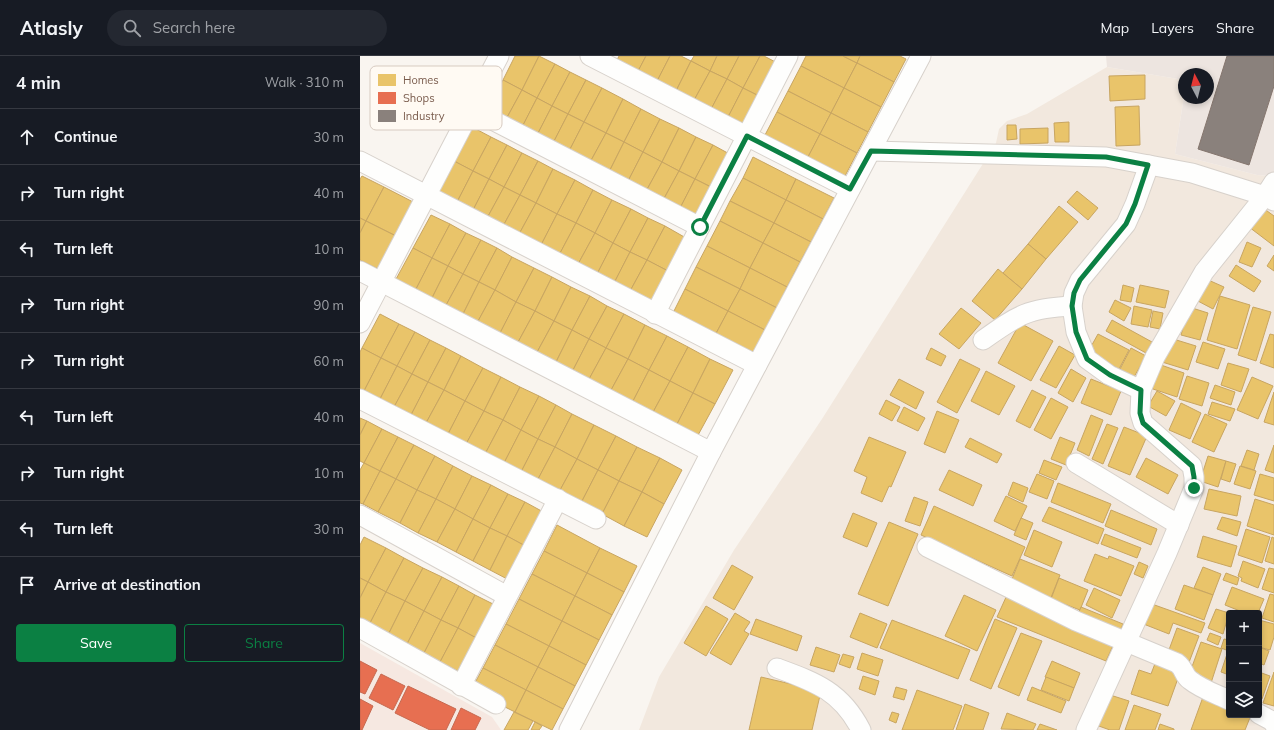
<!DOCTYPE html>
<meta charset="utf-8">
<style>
body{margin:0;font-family:Mulish,sans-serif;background:#242831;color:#f1f3f6}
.controls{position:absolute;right:12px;bottom:12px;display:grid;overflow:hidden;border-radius:4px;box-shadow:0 2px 6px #0003}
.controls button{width:36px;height:36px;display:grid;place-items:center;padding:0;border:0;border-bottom:1px solid #363941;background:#171b24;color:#f1f3f6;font:20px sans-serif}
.compass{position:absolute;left:818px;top:12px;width:36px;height:36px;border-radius:50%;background:#171b24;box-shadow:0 2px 6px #0003;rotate:353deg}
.stop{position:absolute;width:12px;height:12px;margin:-9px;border:3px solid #0b8043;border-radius:50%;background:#fff}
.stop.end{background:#0b8043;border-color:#fff;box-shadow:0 1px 4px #0008}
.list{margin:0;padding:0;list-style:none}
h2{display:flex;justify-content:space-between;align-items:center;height:52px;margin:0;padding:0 16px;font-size:17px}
h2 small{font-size:13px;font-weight:400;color:#9ea1a6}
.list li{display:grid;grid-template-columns:26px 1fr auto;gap:12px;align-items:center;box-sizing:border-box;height:56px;padding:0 16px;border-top:1px solid #363941}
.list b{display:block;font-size:15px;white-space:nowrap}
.list em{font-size:13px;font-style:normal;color:#9ea1a6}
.actions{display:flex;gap:8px;padding:12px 16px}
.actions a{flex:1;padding:9px 0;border:1px solid #0b8043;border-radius:4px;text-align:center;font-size:14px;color:#0b8043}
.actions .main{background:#0b8043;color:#fff}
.icon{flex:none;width:22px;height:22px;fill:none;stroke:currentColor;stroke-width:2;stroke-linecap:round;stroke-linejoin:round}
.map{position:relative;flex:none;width:914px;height:674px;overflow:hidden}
header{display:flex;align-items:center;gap:24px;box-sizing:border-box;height:56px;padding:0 20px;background:#171b24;border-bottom:1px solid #363941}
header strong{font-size:19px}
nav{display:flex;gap:22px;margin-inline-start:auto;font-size:14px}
.search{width:280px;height:36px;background:#242831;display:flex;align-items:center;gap:10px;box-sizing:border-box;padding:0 14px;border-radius:22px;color:#9ea1a6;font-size:15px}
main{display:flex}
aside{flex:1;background:#171b24}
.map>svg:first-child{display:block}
.residential{fill:#f2e8de;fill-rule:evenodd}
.commercial{fill:#f6e8e1}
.industrial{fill:#ede5e0}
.homes{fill:#e9c46a;stroke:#c8a561}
.shops{fill:#e76f51;stroke:#c66950}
.industry{fill:#8a817c;stroke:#85766e}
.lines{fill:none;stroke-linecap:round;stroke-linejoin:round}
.street-casing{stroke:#d7d1cb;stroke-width:21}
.street{stroke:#fefefd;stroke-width:19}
.route{stroke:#0b8043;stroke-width:5}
.key{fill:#fffaf3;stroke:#d7cbc1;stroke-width:1}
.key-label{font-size:11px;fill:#7a5c4d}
</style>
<header>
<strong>Atlasly</strong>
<div class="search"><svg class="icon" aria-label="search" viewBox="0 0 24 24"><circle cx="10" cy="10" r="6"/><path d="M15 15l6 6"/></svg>Search here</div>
<nav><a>Map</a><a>Layers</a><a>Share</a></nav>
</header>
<main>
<aside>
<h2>4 min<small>Walk · 310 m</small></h2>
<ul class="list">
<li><svg class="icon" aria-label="ahead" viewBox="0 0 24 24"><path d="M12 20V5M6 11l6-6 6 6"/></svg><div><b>Continue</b></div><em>30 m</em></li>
<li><svg class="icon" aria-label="right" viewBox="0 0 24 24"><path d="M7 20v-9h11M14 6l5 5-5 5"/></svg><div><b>Turn right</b></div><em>40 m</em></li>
<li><svg class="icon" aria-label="left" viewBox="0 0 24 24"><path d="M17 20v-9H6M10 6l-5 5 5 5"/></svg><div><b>Turn left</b></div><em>10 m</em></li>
<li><svg class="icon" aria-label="right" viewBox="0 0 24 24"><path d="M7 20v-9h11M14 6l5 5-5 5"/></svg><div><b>Turn right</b></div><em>90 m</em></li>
<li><svg class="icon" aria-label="right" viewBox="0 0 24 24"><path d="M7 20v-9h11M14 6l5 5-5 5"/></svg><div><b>Turn right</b></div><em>60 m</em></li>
<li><svg class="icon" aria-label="left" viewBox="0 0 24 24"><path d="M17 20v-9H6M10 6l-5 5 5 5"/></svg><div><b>Turn left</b></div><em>40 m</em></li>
<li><svg class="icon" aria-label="right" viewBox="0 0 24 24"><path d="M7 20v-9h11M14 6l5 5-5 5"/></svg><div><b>Turn right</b></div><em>10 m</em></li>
<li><svg class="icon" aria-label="left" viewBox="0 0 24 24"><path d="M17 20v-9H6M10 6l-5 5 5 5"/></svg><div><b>Turn left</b></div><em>30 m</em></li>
<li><svg class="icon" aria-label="arrive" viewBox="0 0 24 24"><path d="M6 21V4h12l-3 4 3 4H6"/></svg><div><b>Arrive at destination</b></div></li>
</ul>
<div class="actions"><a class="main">Save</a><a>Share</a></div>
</aside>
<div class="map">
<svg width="914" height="674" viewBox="0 0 914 674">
<rect width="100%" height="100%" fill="#f9f5f0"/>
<path class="residential" d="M747 11 824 24V40L815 98 897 119 914 120V674H279L299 621 374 494 462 363 636 87 639 73 647 65 667 58ZM869 557H899V659H869Z"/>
<path class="commercial" d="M0 587 132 661 141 674H0Z"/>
<path class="industrial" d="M746 0H914V120L897 119 815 98 824 40V42H848V18H824V24L747 11Z"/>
<g class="homes">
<path d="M155 0H179L162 34 143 24Z"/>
<path d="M179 0 195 8 177 42 162 34Z"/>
<path d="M259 0H286L276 19 255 8Z"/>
<path d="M286 0H310L295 29 276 19Z"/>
<path d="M310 0H321L331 5 314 39 295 29Z"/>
<path d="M334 0H357L350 15 331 5Z"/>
<path d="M357 0H379L367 23 350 15Z"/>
<path d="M379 0H400L383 32 367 23Z"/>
<path d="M400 0H404L423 10 405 43 383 32Z"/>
<path d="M446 0H483L497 7 484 32 441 10Z"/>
<path d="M483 0H500L497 7Z"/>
<path d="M500 0H540L546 3 534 26 497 7Z"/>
<path d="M331 5 350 15 332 48 314 39Z"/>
<path d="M497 7 534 26 521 51 484 32Z"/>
<path d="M195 8 210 16 192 50 177 42Z"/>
<path d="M441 10 484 32 471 57 428 35Z"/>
<path d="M350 15 367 23 349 57 332 48Z"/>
<path d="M210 16 226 24 208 58 192 50Z"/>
<path d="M785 19V43L750 45 749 20Z"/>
<path d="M367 23 383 32 366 65 349 57Z"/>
<path d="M143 24 162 34 144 67 125 57Z"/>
<path d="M226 24 242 32 224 66 208 58Z"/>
<path d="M242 32 263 43 246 77 224 66Z"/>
<path d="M383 32 405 43 388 77 366 65Z"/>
<path d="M484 32 521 51 508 76 471 57Z"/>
<path d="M162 34 177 42 160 75 144 67Z"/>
<path d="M428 35 471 57 460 78 417 56Z"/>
<path d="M177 42 192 50 175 83 160 75Z"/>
<path d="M263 43 281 53 264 86 246 77Z"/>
<path d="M192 50 208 58 191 91 175 83Z"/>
<path d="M779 50 780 89 756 90 755 51Z"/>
<path d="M281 53 300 63 283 96 264 86Z"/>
<path d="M417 56 460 78 448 101 405 79Z"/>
<path d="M471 57 508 76 497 97 460 78Z"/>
<path d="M208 58 224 66 207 99 191 91Z"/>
<path d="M300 63 319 72 302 106 283 96Z"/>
<path d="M224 66 246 77 228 110 207 99Z"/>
<path d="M709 66V86H695L694 67Z"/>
<path d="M647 69H656L657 83 647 84Z"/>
<path d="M112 71 131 81 113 115 94 105Z"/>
<path d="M319 72 336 81 319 115 302 106Z"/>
<path d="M688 72V87L660 88V73Z"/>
<path d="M246 77 264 86 247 120 228 110Z"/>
<path d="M460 78 497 97 485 120 448 101Z"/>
<path d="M131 81 147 89 129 123 113 115Z"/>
<path d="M336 81 353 89 335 123 319 115Z"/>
<path d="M264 86 283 96 266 129 247 120Z"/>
<path d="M147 89 162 97 144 131 129 123Z"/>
<path d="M353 89 375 101 357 134 335 123Z"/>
<path d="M283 96 302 106 284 139 266 129Z"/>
<path d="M162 97 178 105 160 139 144 131Z"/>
<path d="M393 101 436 123 426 144 383 122Z"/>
<path d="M94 105 113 115 96 148 76 138Z"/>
<path d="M178 105 193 113 176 147 160 139Z"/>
<path d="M302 106 319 115 301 148 284 139Z"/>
<path d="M193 113 215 124 197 158 176 147Z"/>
<path d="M113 115 129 123 112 156 96 148Z"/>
<path d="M319 115 335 123 318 156 301 148Z"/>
<path d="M2 120 24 131 6 165 0 162V123Z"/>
<path d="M383 122 426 144 414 167 370 145Z"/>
<path d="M129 123 144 131 126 164 112 156Z"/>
<path d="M335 123 357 134 339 168 318 156Z"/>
<path d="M436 123 474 142 463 163 426 144Z"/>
<path d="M215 124 233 134 216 167 197 158Z"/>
<path d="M24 131 55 147 38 181 6 165Z"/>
<path d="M144 131 160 139 142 172 126 164Z"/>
<path d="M233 134 252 144 235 177 216 167Z"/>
<path d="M717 135 738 152 728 164 707 146Z"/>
<path d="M160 139 176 147 158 180 142 172Z"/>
<path d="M252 144 271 153 253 187 235 177Z"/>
<path d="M426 144 463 163 451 186 414 167Z"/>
<path d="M370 145 414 167 403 187 360 165Z"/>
<path d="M176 147 197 158 180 191 158 180Z"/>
<path d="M699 150 718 166 686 203 668 188Z"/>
<path d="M903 152 914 160V190L889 171Z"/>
<path d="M271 153 288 162 270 196 253 187Z"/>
<path d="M197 158 216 167 198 201 180 191Z"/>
<path d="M71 159 90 168 72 202 53 192Z"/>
<path d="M0 162 6 165 0 177Z"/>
<path d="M288 162 305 170 287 204 270 196Z"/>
<path d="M6 165 38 181 20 214 0 204V177Z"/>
<path d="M360 165 403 187 390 212 347 190Z"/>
<path d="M216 167 235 177 217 210 198 201Z"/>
<path d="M414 167 451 186 440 206 403 187Z"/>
<path d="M90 168 106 177 88 210 72 202Z"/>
<path d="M305 170 326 182 308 215 287 204Z"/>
<path d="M106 177 121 184 103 218 88 210Z"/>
<path d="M235 177 253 187 236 220 217 210Z"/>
<path d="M121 184 137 192 119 226 103 218Z"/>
<path d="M887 186 901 192 892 211 879 206Z"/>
<path d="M253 187 270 196 253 229 236 220Z"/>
<path d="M403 187 440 206 427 231 390 212Z"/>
<path d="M668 188 686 203 662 233 643 217Z"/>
<path d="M347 190 390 212 380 233 336 211Z"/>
<path d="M53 192 72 202 55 235 35 225Z"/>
<path d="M137 192 152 201 135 234 119 226Z"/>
<path d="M270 196 287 204 269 237 253 229Z"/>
<path d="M914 199V215L907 210Z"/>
<path d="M152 201 174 212 156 246 135 234Z"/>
<path d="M72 202 88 210 71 244 55 235Z"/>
<path d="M287 204 308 215 291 249 269 237Z"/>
<path d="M876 209 901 225 894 236 869 220Z"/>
<path d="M88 210 103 218 85 251 71 244Z"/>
<path d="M336 211 380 233 368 255 325 233Z"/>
<path d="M174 212 192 221 175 255 156 246Z"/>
<path d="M390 212 427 231 417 252 380 233Z"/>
<path d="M638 213 662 233 635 264 612 245Z"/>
<path d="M103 218 119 226 102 260 85 251Z"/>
<path d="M192 221 211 231 194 265 175 255Z"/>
<path d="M846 223 864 231 853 253 836 244Z"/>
<path d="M119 226 135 234 117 267 102 260Z"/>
<path d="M763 229 774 232 771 246 760 244Z"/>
<path d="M780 229 809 235 805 252 776 246Z"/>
<path d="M211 231 230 240 212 274 194 265Z"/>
<path d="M325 233 368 255 352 285 310 263Z"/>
<path d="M380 233 417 252 405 274 368 255Z"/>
<path d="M135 234 156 246 139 279 117 267Z"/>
<path d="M230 240 247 250 229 283 212 274Z"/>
<path d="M860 240 890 249 877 293 847 284Z"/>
<path d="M755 244 771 252 764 265 749 256Z"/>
<path d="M156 246 175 255 157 288 139 279Z"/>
<path d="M247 250 264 258 246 292 229 283Z"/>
<path d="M774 250 792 254 788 271 771 268Z"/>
<path d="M829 251 848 257 840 284 821 279Z"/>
<path d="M893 251 911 256 896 305 878 299Z"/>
<path d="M601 252 621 267 599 293 579 278Z"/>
<path d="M175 255 194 265 176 298 157 288Z"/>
<path d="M368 255 405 274 390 304 352 285Z"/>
<path d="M793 255 803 257 800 273 790 271Z"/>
<path d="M20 258 39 268 21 302 2 292Z"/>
<path d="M264 258 285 269 268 303 246 292Z"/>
<path d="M752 264 792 286 786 297 746 275Z"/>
<path d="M194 265 212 274 195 308 176 298Z"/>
<path d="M660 267 693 285 671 325 638 307Z"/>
<path d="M39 268 55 276 37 310 21 302Z"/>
<path d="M285 269 307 280 289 314 268 303Z"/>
<path d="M212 274 229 283 212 316 195 308Z"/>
<path d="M55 276 70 284 52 318 37 310Z"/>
<path d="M738 278 769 294 759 313 728 296Z"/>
<path d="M910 278 914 279V312L900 307Z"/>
<path d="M307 280 328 291 310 325 289 314Z"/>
<path d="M810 282 836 290 828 314 802 306Z"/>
<path d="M229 283 246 292 228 325 212 316Z"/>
<path d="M70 284 86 292 68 326 52 318Z"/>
<path d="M843 286 865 293 858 313 836 306Z"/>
<path d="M699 290 715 299 696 332 680 324Z"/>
<path d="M328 291 350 303 333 337 310 325Z"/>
<path d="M2 292 21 302 4 335 0 333V296Z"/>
<path d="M86 292 101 300 84 334 68 326Z"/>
<path d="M246 292 268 303 250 336 228 325Z"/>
<path d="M571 292 586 300 581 310 566 303Z"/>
<path d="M771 292 786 300 774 321 760 313Z"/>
<path d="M101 300 123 312 105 345 84 334Z"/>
<path d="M21 302 37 310 20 343 4 335Z"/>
<path d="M268 303 289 314 272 347 250 336Z"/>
<path d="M350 303 373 314 355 348 333 337Z"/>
<path d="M600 303 620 313 597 357 577 346Z"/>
<path d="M868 307 889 313 881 336 861 329Z"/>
<path d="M798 308 824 317 817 341 790 332Z"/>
<path d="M37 310 52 318 34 351 20 343Z"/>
<path d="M123 312 141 321 124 355 105 345Z"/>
<path d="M711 313 726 322 713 346 698 337Z"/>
<path d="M289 314 310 325 292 358 272 347Z"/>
<path d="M626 315 655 330 639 359 611 345Z"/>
<path d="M52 318 68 326 51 359 34 351Z"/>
<path d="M827 320 849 327 842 350 819 343Z"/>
<path d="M141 321 160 331 143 364 124 355Z"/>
<path d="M892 321 913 330 898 363 877 354Z"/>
<path d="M539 323 564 336 556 353 530 339Z"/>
<path d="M731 323 761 335 751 359 721 347Z"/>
<path d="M310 325 333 337 316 370 292 358Z"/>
<path d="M68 326 84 334 66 367 51 359Z"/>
<path d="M855 329 875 336 871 349 850 342Z"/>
<path d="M160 331 179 340 161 374 143 364Z"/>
<path d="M84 334 105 345 88 378 66 367Z"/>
<path d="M672 334 686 341 670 372 656 365Z"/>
<path d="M797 335 815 345 806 360 788 350Z"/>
<path d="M914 336V369L904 366Z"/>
<path d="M333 337 355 348 337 381 316 370Z"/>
<path d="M179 340 196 349 178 383 161 374Z"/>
<path d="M691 342 708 351 691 383 674 374Z"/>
<path d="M526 344 540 351 532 365 519 358Z"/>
<path d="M105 345 124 355 106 388 88 378Z"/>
<path d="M852 346 875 353 870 365 848 358Z"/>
<path d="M821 347 841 357 830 383 809 374Z"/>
<path d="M196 349 212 358 195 391 178 383Z"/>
<path d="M544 351 565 362 558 375 537 365Z"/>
<path d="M124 355 143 364 125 398 106 388Z"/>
<path d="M577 355 599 364 585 397 564 388Z"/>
<path d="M212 358 234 369 217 403 195 391Z"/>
<path d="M845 358 867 368 854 396 832 386Z"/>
<path d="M731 359 743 364 729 400 717 394Z"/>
<path d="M0 362 7 365 0 379Z"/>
<path d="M143 364 161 374 144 407 125 398Z"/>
<path d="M7 365 22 373 4 407 0 405V379Z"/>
<path d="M747 368 758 372 743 408 732 403Z"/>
<path d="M234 369 256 380 238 414 217 403Z"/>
<path d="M764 371 787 380 770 419 748 410Z"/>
<path d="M22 373 38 381 20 415 4 407Z"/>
<path d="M161 374 178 383 161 416 144 407Z"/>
<path d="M256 380 277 391 259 425 238 414Z"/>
<path d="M38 381 54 389 36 423 20 415Z"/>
<path d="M509 381 546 396 531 431 529 430 522 446 501 437 507 421 494 415Z"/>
<path d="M700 381 715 387 706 409 691 403Z"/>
<path d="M610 382 642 398 637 407 605 391Z"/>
<path d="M178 383 195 391 177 425 161 416Z"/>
<path d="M54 389 75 400 57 434 36 423Z"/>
<path d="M914 389V417L905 414Z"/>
<path d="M195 391 217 403 199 436 177 425Z"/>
<path d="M277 391 300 402 282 436 259 425Z"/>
<path d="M887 394 899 398 894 414 881 410Z"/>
<path d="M75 400 93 410 76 443 57 434Z"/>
<path d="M848 400 866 405 858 431 840 425Z"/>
<path d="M300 402 322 414 304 448 282 436Z"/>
<path d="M786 402 818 419 808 438 776 421Z"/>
<path d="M217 403 238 414 221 447 199 436Z"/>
<path d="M684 404 702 411 696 424 679 417Z"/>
<path d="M866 405 876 408 870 426 861 423Z"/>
<path d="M4 407 20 415 3 448 0 447V414Z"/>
<path d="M93 410 112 420 95 453 76 443Z"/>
<path d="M880 410 896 415 890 433 874 428Z"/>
<path d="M238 414 259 425 242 458 221 447Z"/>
<path d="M589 414 622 429 613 450 579 434Z"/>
<path d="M20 415 36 423 18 456 3 448Z"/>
<path d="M677 418 694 425 687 443 669 436Z"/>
<path d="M900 418 914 422V445L894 439Z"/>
<path d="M112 420 131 429 113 463 95 453Z"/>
<path d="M36 423 57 434 40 467 18 456Z"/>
<path d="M259 425 282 436 264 470 242 458Z"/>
<path d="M653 426 668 432 663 446 648 439Z"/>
<path d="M698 427 751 448 743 467 691 446Z"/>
<path d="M131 429 148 438 130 472 113 463Z"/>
<path d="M849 433 881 440 877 460 844 453Z"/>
<path d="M57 434 76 443 58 477 40 467Z"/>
<path d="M282 436 304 448 287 481 264 470Z"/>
<path d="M148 438 165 446 147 480 130 472Z"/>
<path d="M646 440 667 450 655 475 634 465Z"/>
<path d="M554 441 568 446 560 470 545 465Z"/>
<path d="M76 443 95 453 77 486 58 477Z"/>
<path d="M895 443 914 449V479L887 470Z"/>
<path d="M165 446 187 458 169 492 147 480Z"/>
<path d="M574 450 665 491 652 520 561 479Z"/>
<path d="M689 451 744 473 738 488 682 465Z"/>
<path d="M95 453 113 463 96 496 77 486Z"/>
<path d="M751 454 797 473 791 489 745 470Z"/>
<path d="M493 457 517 467 507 491 483 481Z"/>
<path d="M862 461 881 466 877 480 857 473Z"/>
<path d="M661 462 673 467 666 484 654 479Z"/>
<path d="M113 463 130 472 113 505 96 496Z"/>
<path d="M529 466 558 478 528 550 498 538Z"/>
<path d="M197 469 240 492 227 517 184 495Z"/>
<path d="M130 472 147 480 130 514 113 505Z"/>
<path d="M886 473 910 481 902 507 878 499Z"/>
<path d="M674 474 702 486 692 511 664 499Z"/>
<path d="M745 478 781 492 777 502 741 488Z"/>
<path d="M147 480 169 492 151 525 130 514Z"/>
<path d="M843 480 877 490 871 511 837 501Z"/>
<path d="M4 481 26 492 8 526 0 522V489Z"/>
<path d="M912 481 914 482V508L905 505Z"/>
<path d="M26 492 44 502 26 536 8 526Z"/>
<path d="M240 492 277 510 264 536 227 517Z"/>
<path d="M184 495 227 517 215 540 172 518Z"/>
<path d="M735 498 748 503 749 500 774 510 761 540 724 525Z"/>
<path d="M44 502 63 512 45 545 26 536Z"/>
<path d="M660 503 700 519 690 544 650 528Z"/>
<path d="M883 505 905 513 898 532 881 525 882 522 878 520Z"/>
<path d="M779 506 788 510 783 522 774 518Z"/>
<path d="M372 509 393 521 374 554 353 542Z"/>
<path d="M843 511 861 518 853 539 834 532Z"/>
<path d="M63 512 82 521 64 555 45 545Z"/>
<path d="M909 512 914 513V537L902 533Z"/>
<path d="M227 517 264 536 252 559 215 540Z"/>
<path d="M866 517 879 522 877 529 863 524Z"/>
<path d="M172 518 215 540 202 565 159 543Z"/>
<path d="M82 521 99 530 81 564 64 555Z"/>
<path d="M0 522 8 526 0 542Z"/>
<path d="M699 522 728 534 720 554 691 543Z"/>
<path d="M8 526 26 536 9 569 0 564V542Z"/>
<path d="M824 529 853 539 844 564 815 553Z"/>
<path d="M99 530 115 539 98 572 81 564Z"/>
<path d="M872 531 904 543 898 557H885L865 549Z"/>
<path d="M734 532 760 544 752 562 726 549Z"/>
<path d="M26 536 45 545 28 579 9 569Z"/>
<path d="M910 538 914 539V566L902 562Z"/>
<path d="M115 539 137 550 120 584 98 572Z"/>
<path d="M604 539 636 554 617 595 585 580Z"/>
<path d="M647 539 756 583 746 605 637 561Z"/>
<path d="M215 540 252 559 239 584 202 565Z"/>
<path d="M159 543 202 565 189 590 146 568Z"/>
<path d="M45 545 64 555 47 588 28 579Z"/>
<path d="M789 547 845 567 841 577 813 567 809 578 781 567Z"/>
<path d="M346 550 368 563 346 600 324 587Z"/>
<path d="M721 551 763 568 758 580 716 563Z"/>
<path d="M856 553 869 557 863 578 848 572Z"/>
<path d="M64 555 81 564 64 597 47 588Z"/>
<path d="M375 557 390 566 384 575 389 578 371 609 350 597Z"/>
<path d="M500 557 527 568 517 592 490 581Z"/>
<path d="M396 563 442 580 437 595 390 578Z"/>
<path d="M635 563 657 572 631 633 610 624Z"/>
<path d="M81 564 98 572 80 606 64 597Z"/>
<path d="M532 564 610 594 598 623 520 592Z"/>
<path d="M899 564 914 568V581L910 594 899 591Z"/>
<path d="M202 565 239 584 226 609 189 590Z"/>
<path d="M146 568 189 590 178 611 135 589Z"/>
<path d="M98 572 120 584 102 617 80 606Z"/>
<path d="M817 572 839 580 828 609 806 602Z"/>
<path d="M661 577 682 585 659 640 638 631Z"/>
<path d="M850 577 861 581 858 589 847 584Z"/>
<path d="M864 583 869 584V595L861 592Z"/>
<path d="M841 586 862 593 851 627 829 619Z"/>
<path d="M135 589 178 611 166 634 123 612Z"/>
<path d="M189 590 226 609 215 630 178 611Z"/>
<path d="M456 591 480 599 474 616 450 609Z"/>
<path d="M899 591 909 595 904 609 899 607Z"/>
<path d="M502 597 523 604 518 620 497 613Z"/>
<path d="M483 598 494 601 490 612 479 608Z"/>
<path d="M867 598 869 599V619L861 616Z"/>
<path d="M692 605 720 617 714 632 685 621Z"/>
<path d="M796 605 821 614 808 650 771 638 779 614 791 618Z"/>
<path d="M178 611 215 630 203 653 166 634Z"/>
<path d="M123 612 166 634 155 656 111 634Z"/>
<path d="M899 616 910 620 902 643 899 642Z"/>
<path d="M914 616V650L903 647Z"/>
<path d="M503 620 519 625 515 639 499 633Z"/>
<path d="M401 621 461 635 452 674H389Z"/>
<path d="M686 621 714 632 709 645 681 634Z"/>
<path d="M536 631 547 634 544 644 533 641Z"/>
<path d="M672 631 706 645 701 657 667 644Z"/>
<path d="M166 634 203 653 192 674 155 656Z"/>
<path d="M557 634 602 650 593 674H542Z"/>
<path d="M747 638 769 645 759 674H750L736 669Z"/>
<path d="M843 641 869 651V659H891L885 674H831Z"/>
<path d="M605 648 629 657 623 674H596Z"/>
<path d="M774 649 801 658 795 674H765Z"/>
<path d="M154 656 173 665 168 674H144Z"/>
<path d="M532 656 539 658 536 667 529 664Z"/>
<path d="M647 657 676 668 673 674 641 673Z"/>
<path d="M175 666 182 670 179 674H171Z"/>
<path d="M680 668 697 674H677Z"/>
<path d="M800 668 814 673V674H798Z"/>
</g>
<g class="shops">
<path d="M0 605 17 614 5 638 0 636Z"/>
<path d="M21 618 45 630 33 654 9 642Z"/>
<path d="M48 630 96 653 86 674H70L35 657Z"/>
<path d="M0 643 13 650 2 674H0Z"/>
<path d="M101 652 121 662 115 674H91Z"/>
</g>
<path class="industry" d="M867 0H914V30L889 109 838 93Z"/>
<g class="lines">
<g class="street-casing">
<g id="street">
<path d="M230 0 490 133"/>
<path d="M111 53 340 171"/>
<path d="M511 95 746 101 832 117 905 140 914 145"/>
<path d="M0 105 397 309"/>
<path d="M0 215 351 396"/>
<path d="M295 258 428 0"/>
<path d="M0 267 139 0"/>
<path d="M623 284C658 259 668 252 712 250"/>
<path d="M781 334 749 319 727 303 716 276 712 250 714 237 720 224 766 168 775 148 789 109"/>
<path d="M0 343 236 463"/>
<path d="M716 407 819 469"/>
<path d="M0 459 147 540"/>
<path d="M567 491 716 565 817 607C825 613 823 619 830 624 841 633 856 638 869 644"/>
<path d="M0 572 136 648"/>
<path d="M417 612C455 626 481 635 501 674"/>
<path d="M101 630 198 443"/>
<path d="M899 658 912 665 914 668"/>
<path d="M209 674 351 396 561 0"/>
<path d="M726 674 807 497 834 432V421L832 410 783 367 780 357 781 334 795 301 844 216 905 140 914 126"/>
</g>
</g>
<use href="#street" class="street"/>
</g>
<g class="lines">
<path class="route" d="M340 171 387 80 490 133 511 95 746 101 788 109 775 148 766 168 720 224 714 237 712 250 716 276 727 303 750 319 781 334 780 357 783 367 832 410 834 421V432"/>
</g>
<rect x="10" y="10" width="132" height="64" rx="6" class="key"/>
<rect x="18" y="18" width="18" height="12" fill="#e9c46a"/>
<rect x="18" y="36" width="18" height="12" fill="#e76f51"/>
<rect x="18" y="54" width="18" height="12" fill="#8a817c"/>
<g class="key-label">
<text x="43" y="28">Homes</text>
<text x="43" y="46">Shops</text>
<text x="43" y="64">Industry</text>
</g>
</svg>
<div class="controls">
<button>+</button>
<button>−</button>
<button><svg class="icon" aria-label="layers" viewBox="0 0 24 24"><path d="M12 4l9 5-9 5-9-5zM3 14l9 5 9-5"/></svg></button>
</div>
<svg class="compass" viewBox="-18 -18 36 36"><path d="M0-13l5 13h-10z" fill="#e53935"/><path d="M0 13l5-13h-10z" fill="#9ea1a6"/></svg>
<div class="stop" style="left:340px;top:171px"></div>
<div class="stop end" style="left:834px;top:432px"></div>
</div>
</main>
